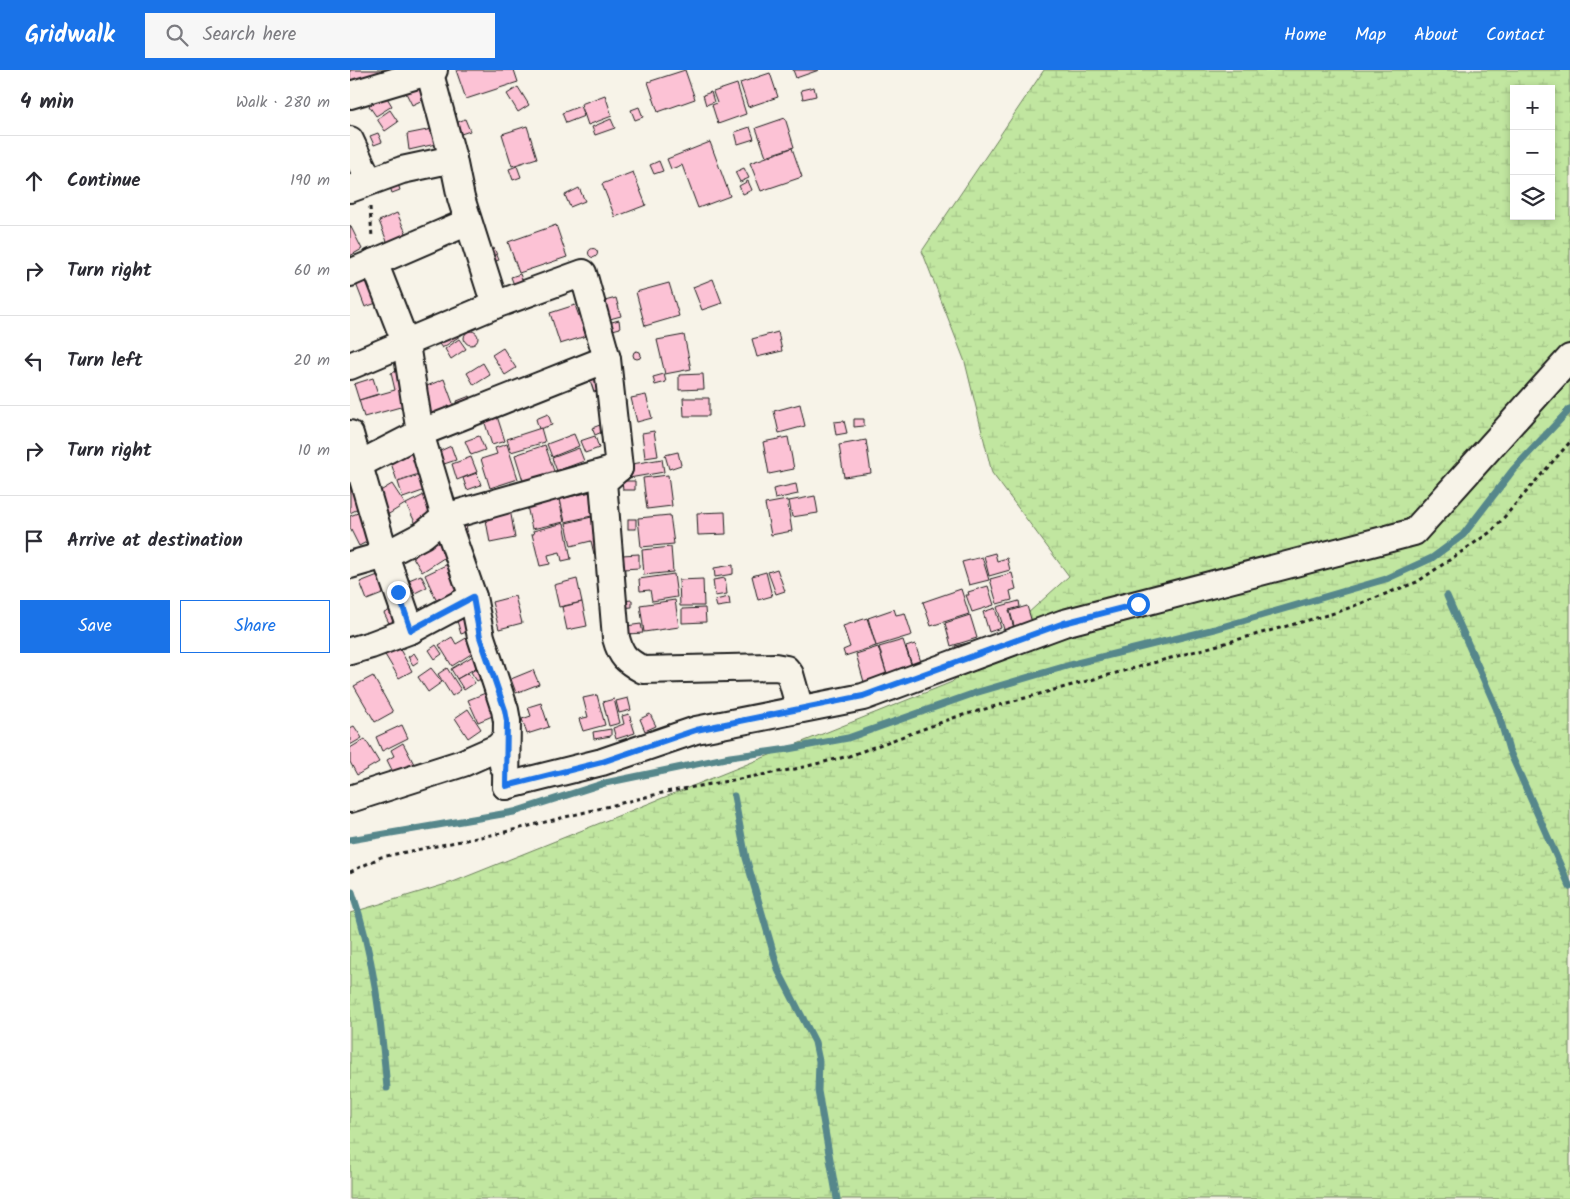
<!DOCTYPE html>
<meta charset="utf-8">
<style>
body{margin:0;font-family:Kalam,sans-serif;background:#f7f7f7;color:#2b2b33}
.controls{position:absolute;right:15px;top:15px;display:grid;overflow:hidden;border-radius:0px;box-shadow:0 2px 8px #0003}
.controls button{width:45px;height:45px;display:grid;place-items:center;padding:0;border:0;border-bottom:1px solid #e1e1e2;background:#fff;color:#2b2b33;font:25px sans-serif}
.stop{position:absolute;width:15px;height:15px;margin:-11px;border:4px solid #1a73e8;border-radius:50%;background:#fff}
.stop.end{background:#1a73e8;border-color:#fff;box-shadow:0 1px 5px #0008}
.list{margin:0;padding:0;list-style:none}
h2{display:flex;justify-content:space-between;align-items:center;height:65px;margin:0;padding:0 20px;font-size:21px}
h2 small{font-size:16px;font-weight:400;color:#7c7c81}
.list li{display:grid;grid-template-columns:32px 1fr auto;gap:15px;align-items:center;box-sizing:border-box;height:90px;padding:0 20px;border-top:1px solid #e1e1e2}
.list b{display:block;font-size:19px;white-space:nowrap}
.list em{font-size:16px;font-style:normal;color:#7c7c81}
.actions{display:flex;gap:10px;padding:15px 20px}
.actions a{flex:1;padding:11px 0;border:1px solid #1a73e8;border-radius:0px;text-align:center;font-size:18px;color:#1a73e8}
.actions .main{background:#1a73e8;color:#fff}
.icon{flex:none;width:28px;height:28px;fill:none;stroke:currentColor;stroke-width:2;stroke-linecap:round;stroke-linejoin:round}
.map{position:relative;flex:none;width:1220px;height:1129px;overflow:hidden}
header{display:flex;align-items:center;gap:30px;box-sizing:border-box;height:70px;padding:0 25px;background:#1a73e8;color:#fff}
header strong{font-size:24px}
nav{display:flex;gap:28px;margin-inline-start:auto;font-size:18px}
.search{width:350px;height:45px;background:#f7f7f7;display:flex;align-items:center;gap:12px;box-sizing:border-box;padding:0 18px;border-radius:0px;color:#7c7c81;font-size:19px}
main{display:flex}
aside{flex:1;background:#fff}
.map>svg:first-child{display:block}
.wetland{fill:url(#wetland-marsh);stroke:#6e815e;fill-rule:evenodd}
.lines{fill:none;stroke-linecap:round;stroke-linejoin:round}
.stream{stroke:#56878b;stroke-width:7}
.building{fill:#fcc2d5;stroke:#1c1c1c}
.minor-casing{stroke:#1c1c1c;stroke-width:30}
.path{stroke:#1c1c1c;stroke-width:3;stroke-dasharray:4 4;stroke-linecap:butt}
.minor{stroke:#f7f3e8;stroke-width:26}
.route{stroke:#1a73e8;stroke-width:6}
</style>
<header>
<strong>Gridwalk</strong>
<div class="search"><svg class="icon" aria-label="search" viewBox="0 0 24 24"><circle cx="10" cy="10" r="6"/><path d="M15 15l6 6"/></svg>Search here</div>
<nav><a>Home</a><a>Map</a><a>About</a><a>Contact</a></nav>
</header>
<main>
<aside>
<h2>4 min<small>Walk · 280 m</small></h2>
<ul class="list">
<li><svg class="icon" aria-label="ahead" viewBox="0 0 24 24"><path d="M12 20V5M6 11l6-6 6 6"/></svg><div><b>Continue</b></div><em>190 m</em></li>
<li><svg class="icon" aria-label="right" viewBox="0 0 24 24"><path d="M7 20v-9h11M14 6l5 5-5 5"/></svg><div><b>Turn right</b></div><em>60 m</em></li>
<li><svg class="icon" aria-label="left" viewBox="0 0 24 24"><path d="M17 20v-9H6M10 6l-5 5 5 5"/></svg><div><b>Turn left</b></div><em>20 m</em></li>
<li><svg class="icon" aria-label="right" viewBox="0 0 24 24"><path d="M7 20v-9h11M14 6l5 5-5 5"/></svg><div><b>Turn right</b></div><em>10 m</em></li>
<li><svg class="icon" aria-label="arrive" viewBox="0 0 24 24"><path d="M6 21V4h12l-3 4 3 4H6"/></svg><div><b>Arrive at destination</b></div></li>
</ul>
<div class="actions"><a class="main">Save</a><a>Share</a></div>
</aside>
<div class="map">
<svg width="1220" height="1129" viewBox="0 0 1220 1129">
<defs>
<pattern id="wetland-marsh" width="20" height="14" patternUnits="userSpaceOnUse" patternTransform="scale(1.25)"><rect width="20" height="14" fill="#c1e6a0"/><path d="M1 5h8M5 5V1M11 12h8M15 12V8" fill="none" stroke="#a5c589"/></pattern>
</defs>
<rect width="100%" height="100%" fill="#f7f3e8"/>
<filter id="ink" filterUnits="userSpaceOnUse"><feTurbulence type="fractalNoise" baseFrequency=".02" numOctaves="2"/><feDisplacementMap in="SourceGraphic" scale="10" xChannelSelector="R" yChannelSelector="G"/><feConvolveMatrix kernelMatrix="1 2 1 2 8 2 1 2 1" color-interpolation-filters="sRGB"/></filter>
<g filter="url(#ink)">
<path class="wetland" d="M694 0H1220V1129H0V843L103 812 602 612 719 506 642 403 615 292 572 181ZM1164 19H1201V146H1164Z"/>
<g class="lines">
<g class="stream">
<path d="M1097 526 1148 642 1159 680 1220 817"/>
<path d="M384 726 396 788 429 902 465 972 469 991 468 1021 487 1129"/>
<path d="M0 770 164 742 255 713 380 687 438 679 498 668 625 623 727 593 865 559 1036 509 1082 488 1113 465 1163 400 1220 339"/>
<path d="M2 822C24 885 31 952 37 1018"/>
</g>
</g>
<g class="building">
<path d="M0 0H42L0 20Z"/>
<path d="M106 0H164L168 12 116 29Z"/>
<path d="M335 0 345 29 308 42 298 12Z"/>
<path d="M443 0H469L446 8Z"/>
<path d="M420 3 428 27 398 37 390 13Z"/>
<path d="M68 10 77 28 62 35 53 17Z"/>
<path d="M387 14 396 44 368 54 362 35 367 33 363 22Z"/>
<path d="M168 17 179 35 168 42 157 24Z"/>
<path d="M464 17 466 26 453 29 451 20Z"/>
<path d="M361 22 364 32 356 35 353 25Z"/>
<path d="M255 25 262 46 238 55 231 34Z"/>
<path d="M36 26 42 36 26 46 19 36Z"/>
<path d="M230 36 234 46 216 53 212 43Z"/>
<path d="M289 37 293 47 285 50 281 40Z"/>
<path d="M40 40 48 52 35 61 27 49Z"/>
<path d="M435 48 444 77 416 86 406 58Z"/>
<path d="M115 49 120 61 111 64 106 53Z"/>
<path d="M261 49 265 58 245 65 242 57Z"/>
<path d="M177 56 187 88 162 96 152 64Z"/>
<path d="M400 57 404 69 388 74 385 62Z"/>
<path d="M87 58 90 73 59 80 57 64Z"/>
<path d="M28 63 32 72 24 75 20 66Z"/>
<path d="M360 72 380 126 348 138 332 95 321 99 317 89Z"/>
<path d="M442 78 452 107 411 121 400 93Z"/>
<path d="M309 91 313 101 304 104 300 95Z"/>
<path d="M167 96 171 107 163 110 159 99Z"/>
<path d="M394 98 399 108 390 112 385 102Z"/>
<path d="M283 102 296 135 265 147 252 114Z"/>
<path d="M47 111 50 120 42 123 39 114Z"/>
<path d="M398 111 402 120 393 124 389 116Z"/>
<path d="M229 118 235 131 220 137 215 125Z"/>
<path d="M47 143 57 165 38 174 29 151Z"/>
<path d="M0 155 12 179 0 186Z"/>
<path d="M206 155 217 187 169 203 158 172Z"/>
<path d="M144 178 149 190 138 193 135 181Z"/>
<circle cx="243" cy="183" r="4.5"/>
<path d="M23 198 35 230 15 237 3 206Z"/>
<path d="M170 204 173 212 164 215 161 207Z"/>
<path d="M363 209 372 233 352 240 343 217Z"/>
<path d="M319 213 329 246 295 256 286 222Z"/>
<path d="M266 228 271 246 256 250 251 232Z"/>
<path d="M225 235 236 266 210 274 200 243Z"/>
<path d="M269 250 270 258 259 261 258 253Z"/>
<path d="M108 257 113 264 92 278 87 271Z"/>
<circle cx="121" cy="268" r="7"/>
<path d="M428 262 432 281 407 287 402 269Z"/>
<path d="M334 265 341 299 315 304 307 270Z"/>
<path d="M109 269 116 279 101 289 95 279Z"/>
<path d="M153 278 166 298 155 305 142 285Z"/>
<circle cx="287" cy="285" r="4"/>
<path d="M133 293 140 305 124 315 117 303Z"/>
<path d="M56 298 65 333 14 347 9 330 45 320 41 303Z"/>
<path d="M314 304 316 312 305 315 303 307Z"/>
<path d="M353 304 354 319 329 320V305Z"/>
<path d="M253 305 257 318 244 322 240 310Z"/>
<path d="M23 308 28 324 9 330 4 314Z"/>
<path d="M94 309 105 339 82 347 72 318Z"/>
<path d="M296 325 302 348 287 352 281 328Z"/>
<path d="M120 326 124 337 111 342 107 331Z"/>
<path d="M333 328H359V346H334Z"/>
<path d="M450 334 455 356 429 363 424 341Z"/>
<path d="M145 340 155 371 142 375 132 344Z"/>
<path d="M198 344 202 355 189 359 186 349Z"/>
<path d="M504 349H514V356L504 357Z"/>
<path d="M494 351 497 363 486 365 484 352Z"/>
<path d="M250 355 252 362 245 365 242 358Z"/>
<path d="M191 358 195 372 161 382 157 369Z"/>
<path d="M304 361 308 386 295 388 292 363Z"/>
<path d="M224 364 229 376 202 387 197 374Z"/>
<path d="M129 366 135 380 121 385 115 371Z"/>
<path d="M245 366 249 378 235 383 230 371Z"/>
<path d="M438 367 444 399 419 404 413 372Z"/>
<path d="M516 370 521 403 494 407 489 375Z"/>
<path d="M157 374 168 409 140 418 131 389 147 384 145 378Z"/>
<path d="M195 375 205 404 174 414 165 385Z"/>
<path d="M67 376 75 402 47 411 38 384Z"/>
<path d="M101 376 106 390 94 394 90 381Z"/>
<path d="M229 378 234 391 207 401 202 388Z"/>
<path d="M328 382 331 395 319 399 315 385Z"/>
<path d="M121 387 127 402 107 410 102 394Z"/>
<path d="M312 389 314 402 279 408 276 395Z"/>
<path d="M76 403 81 418 53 428 48 412Z"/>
<path d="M127 403 131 415 117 420 113 408Z"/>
<path d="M318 405 322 436 297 439 293 408Z"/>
<path d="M0 411 16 435 0 443Z"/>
<path d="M272 411H285V420H273Z"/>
<path d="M42 414 55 434 34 447 22 426Z"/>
<path d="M446 414 448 424 425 429 423 419Z"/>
<path d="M241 422 246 445 215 452 210 429Z"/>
<path d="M78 423 85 438 79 441 83 449 67 456 56 434Z"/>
<path d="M465 426 468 443 442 447 439 431Z"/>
<path d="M209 429 214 452 182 459 177 436Z"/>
<path d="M437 430 442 461 421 465 415 434Z"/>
<path d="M160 439 165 468 140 473 135 444Z"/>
<path d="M13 441 26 467 9 476 0 458V446Z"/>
<path d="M375 442 376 464 348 465 347 443Z"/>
<path d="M320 445 324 474 291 477 288 448Z"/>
<path d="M246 446 255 481 244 484 241 471 221 476 216 453Z"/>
<rect x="278" y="449" width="8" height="10"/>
<path d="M115 451 119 469 104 471 101 454Z"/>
<path d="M214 453 221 489 212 491 210 482 198 485 200 494 190 496 182 464H184L183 461Z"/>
<path d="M86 469 97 486 72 502 61 484Z"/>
<path d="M321 477 323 502 294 505 292 480Z"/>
<path d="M645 483 647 491 657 488 660 500 639 506 634 486Z"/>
<path d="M289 484V498L273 499 272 485Z"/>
<path d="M632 487 639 510 619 515 612 492Z"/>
<path d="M98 494 112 523 88 534 75 505Z"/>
<path d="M383 495V504L365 507 364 498Z"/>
<path d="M427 499 435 521 426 524 418 502Z"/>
<path d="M416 502 422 526 408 530 402 506Z"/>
<path d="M33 503 40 521 17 530 10 512Z"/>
<path d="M662 503 666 519 660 521 662 530 647 534 640 509Z"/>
<path d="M324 504 327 527 302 531 300 520 290 521 289 509Z"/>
<path d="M71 505 77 517 65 523 59 510Z"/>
<path d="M375 508 377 524 365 526 363 510Z"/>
<path d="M227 509 232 532 209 537 204 515Z"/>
<path d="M353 509 354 536H330L329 510Z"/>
<path d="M638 516 644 535 622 542 616 525H619L618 522Z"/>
<path d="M611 519 619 544 581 556 573 532Z"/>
<path d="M165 526 172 553 149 559 142 532Z"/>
<path d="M379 527 380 535 367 537 365 530Z"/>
<path d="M282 530V537L271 538V531Z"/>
<path d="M325 530 329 557 294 562 290 535Z"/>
<path d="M669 531 670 537 659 540 666 566 657 569 647 537Z"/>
<path d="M232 532 237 556 217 560 212 537Z"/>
<path d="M677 536 685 562 667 567 660 541Z"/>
<path d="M45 538 51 552 41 557 34 543Z"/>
<path d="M355 538 356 552 332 553V539Z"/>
<path d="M645 538 651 558 639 562 633 542Z"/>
<path d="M544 539 546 545 555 543 562 565 526 576 518 548Z"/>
<path d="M620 545 627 568 601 576 595 553Z"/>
<path d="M120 546 125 559 111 564 107 551Z"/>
<path d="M517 548 526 576 495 586 493 580 500 577 493 556Z"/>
<path d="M291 554 293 563 277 564 276 556Z"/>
<path d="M102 567 106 574 118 567 126 581 102 596 89 575Z"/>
<path d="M553 570 562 597 537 605 529 577Z"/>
<path d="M626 571 629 581 608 587 605 576Z"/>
<path d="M565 574 572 595 563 598 556 577Z"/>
<path d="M86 575 92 584 85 589 79 580Z"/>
<path d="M48 576 62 601 49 608 34 583Z"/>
<path d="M528 577 537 605 514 612 506 584Z"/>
<path d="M64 583 69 591 63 595 58 587Z"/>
<path d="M128 583 134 593 107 609 101 599Z"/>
<path d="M134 594 139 604 127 611 121 602Z"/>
<path d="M81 598 92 612 78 622 68 607Z"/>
<path d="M97 598 111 620 102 626 88 604Z"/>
<path d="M183 600 189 614 166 623 161 609Z"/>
<path d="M118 603 125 613 114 620 107 609Z"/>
<path d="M23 606 43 642 25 652 4 616Z"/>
<path d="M143 620 152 642 128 652 118 630Z"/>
<path d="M247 625 255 655 233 661 229 649 238 647 233 628Z"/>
<path d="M278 628 281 640 269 643 266 631Z"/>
<path d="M264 629 270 653 259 656 253 632Z"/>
<path d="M191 633 199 657 177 664 172 649 181 646 178 637Z"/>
<path d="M118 639 131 659 118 668 105 648Z"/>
<path d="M279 644 285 663 266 669 263 658 274 654 272 646Z"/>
<path d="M300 644 306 656 295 661 290 649Z"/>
<path d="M52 655 58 668 32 681 26 667Z"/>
<path d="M4 656 12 668 0 675V658Z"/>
<path d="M261 659V666L244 669 243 662Z"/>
<path d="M15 669 29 692 7 705 0 692V678Z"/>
<path d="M53 673 64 694 44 704 37 690 44 686 41 680Z"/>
</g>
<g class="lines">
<g class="minor-casing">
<g id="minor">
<path d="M79 0 103 89 111 128 145 235 233 203 257 289 269 398 253 412 266 568C271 587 277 591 293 600L425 597 436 599 440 604 450 639"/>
<path d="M0 25 84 0"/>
<path d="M0 70 19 111"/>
<path d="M0 119 52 100 103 89"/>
<path d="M24 192 56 274 70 363 95 447 123 527 131 567 155 640 157 651 156 716"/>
<path d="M0 203 118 152"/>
<path d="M0 296 145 235"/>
<path d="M0 364 35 485 61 560"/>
<path d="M0 399 70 363 257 289"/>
<path d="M0 495 35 485 73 465 95 447 269 398"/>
<path d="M0 581 21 575 61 560 123 527"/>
<path d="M156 716 252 692 346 660 513 627 714 553 1064 462 1220 288"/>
<path d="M0 729 113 693 147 678 151 674 153 695"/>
</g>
</g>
<g class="path">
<path d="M20 137 22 168"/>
<path d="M0 802 31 787 151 763 316 722 445 699 499 686 606 647 988 542 1067 512 1142 461 1220 372"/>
</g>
<use href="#minor" class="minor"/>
</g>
</g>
<g class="lines" filter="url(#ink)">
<path class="route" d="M48 522 61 560 123 527 130 567 155 640 157 651 156 716 252 692 346 660 513 626 714 553 788 534"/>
</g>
</svg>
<div class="controls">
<button>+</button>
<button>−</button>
<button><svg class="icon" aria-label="layers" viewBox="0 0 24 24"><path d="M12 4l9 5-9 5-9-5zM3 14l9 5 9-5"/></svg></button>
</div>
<div class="stop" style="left:788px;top:534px"></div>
<div class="stop end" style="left:48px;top:522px"></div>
</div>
</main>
